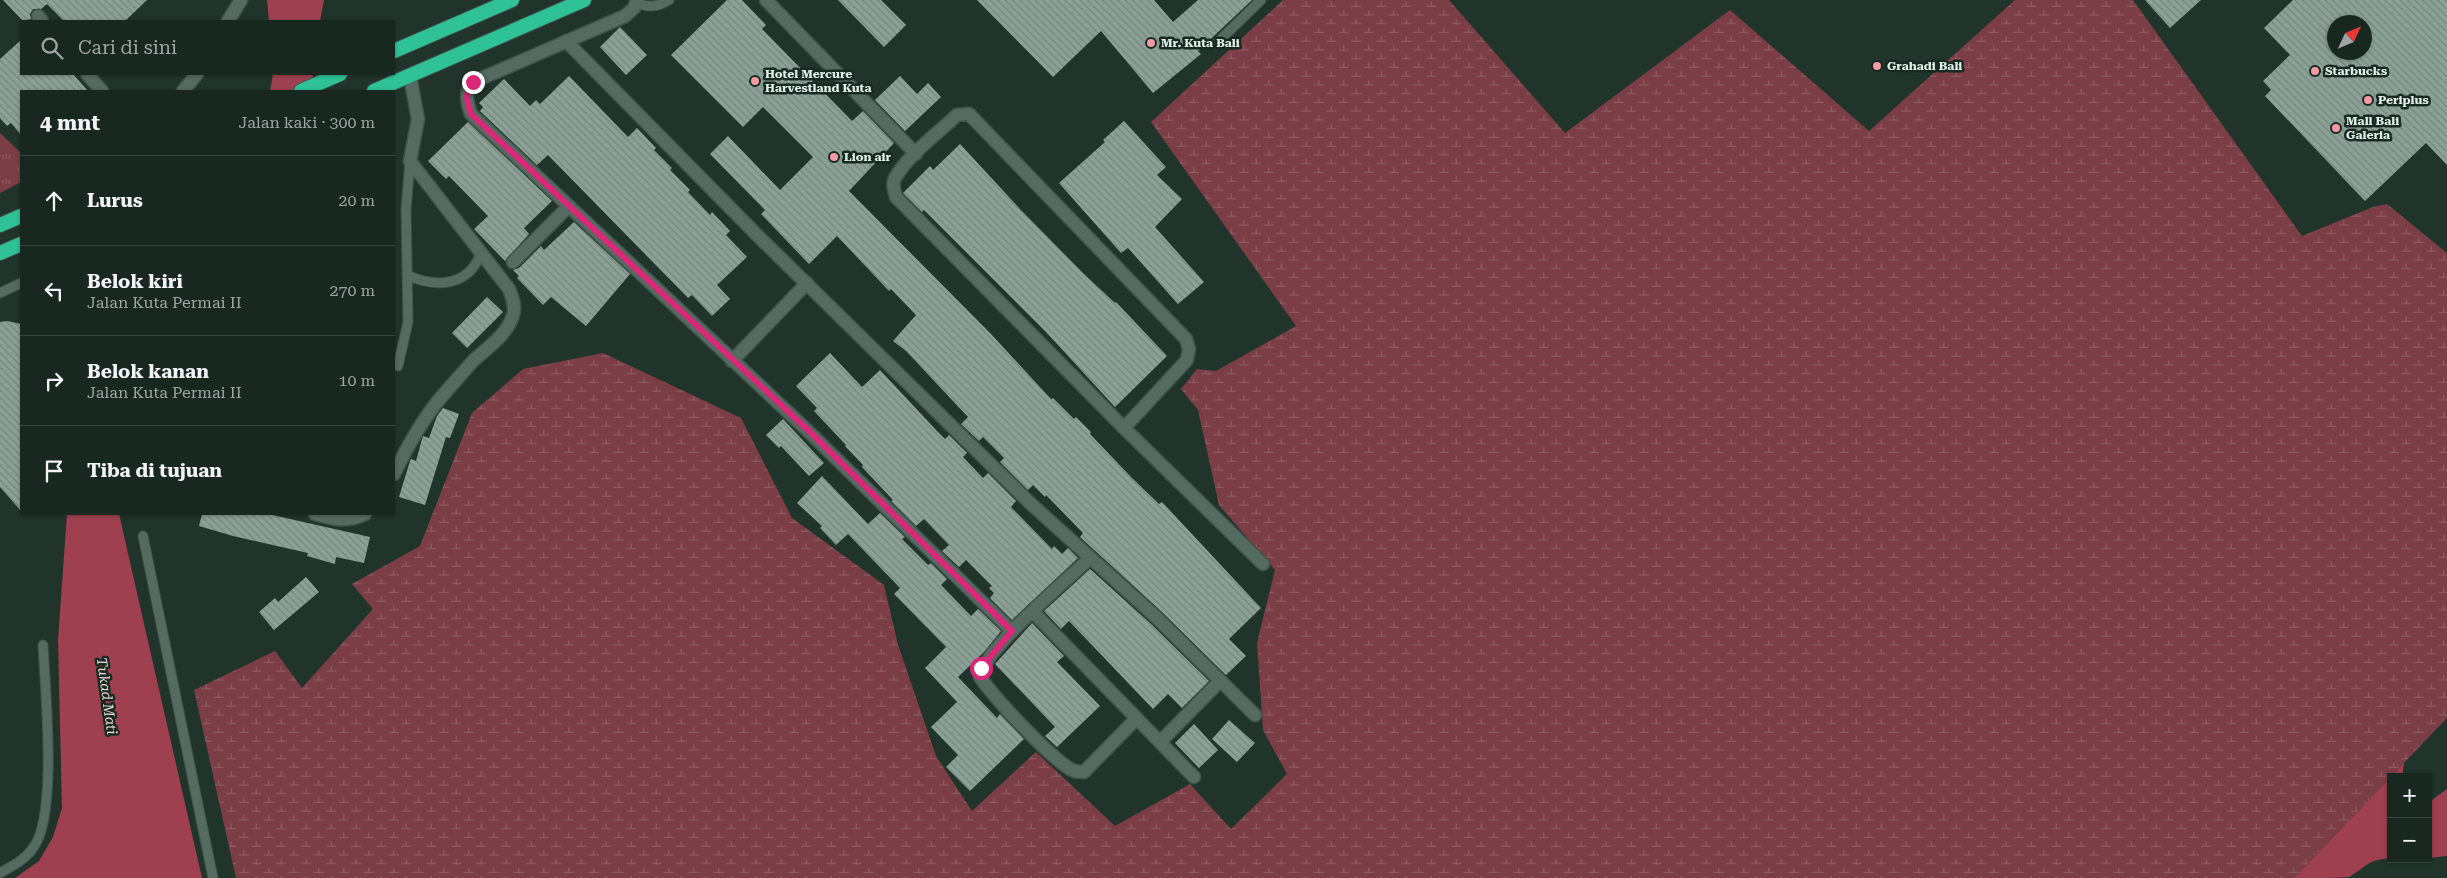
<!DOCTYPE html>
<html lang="id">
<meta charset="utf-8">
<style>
body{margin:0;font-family:"Roboto Serif",serif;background:#26332e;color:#f1f3f6}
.controls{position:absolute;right:15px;bottom:15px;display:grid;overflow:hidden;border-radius:0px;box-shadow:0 1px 4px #0004}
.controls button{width:45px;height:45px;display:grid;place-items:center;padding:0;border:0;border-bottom:1px solid #37443f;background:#192721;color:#f1f3f6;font:25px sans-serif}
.compass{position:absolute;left:2327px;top:15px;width:45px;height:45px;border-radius:50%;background:#192721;box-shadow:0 1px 4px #0004;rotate:46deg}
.stop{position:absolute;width:15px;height:15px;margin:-11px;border:4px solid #db2777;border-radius:50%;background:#fff}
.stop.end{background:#db2777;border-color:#fff;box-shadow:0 1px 5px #0008}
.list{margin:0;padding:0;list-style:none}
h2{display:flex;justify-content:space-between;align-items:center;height:65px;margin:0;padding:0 20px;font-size:21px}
h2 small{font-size:16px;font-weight:400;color:#9fa5a5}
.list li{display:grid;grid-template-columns:32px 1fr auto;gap:15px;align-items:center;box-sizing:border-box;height:90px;padding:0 20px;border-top:1px solid #37443f}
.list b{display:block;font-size:19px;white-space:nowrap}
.list p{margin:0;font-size:16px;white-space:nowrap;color:#9fa5a5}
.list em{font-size:16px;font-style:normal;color:#9fa5a5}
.icon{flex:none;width:28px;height:28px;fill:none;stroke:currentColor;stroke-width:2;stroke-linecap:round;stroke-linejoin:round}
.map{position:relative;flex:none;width:2447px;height:878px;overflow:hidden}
.search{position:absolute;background:#192721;box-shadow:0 1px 4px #0004;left:20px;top:20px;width:375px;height:55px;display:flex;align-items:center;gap:12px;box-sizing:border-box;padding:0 18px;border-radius:0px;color:#9fa5a5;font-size:19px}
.panel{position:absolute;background:#192721;box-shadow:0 1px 4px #0004;left:20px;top:90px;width:375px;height:425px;border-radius:0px}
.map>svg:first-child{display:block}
.grass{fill:url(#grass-tufts)}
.wetland{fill:url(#wetland-marsh)}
.water{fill:#9f4050}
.building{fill:url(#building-back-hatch);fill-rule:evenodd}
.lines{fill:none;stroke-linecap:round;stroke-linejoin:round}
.service-casing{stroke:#41524b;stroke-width:11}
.minor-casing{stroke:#41524b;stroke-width:15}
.tertiary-casing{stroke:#41524b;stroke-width:15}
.trunk-casing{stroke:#41524b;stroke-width:16}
.service{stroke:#556a61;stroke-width:9}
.minor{stroke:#556a61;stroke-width:12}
.tertiary{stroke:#556a61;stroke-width:12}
.trunk{stroke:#2ec296;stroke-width:14}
.route{stroke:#db2777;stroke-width:6}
.poi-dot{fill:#f49aa4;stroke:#172a22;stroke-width:2}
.labels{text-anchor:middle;stroke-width:5;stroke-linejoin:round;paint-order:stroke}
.poi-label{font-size:12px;font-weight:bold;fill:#e1ede7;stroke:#172a22;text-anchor:start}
.water-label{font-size:14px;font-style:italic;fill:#f5d8da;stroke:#172a22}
</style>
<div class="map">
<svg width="2447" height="878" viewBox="0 0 2447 878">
<defs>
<pattern id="grass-tufts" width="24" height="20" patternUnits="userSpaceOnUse" patternTransform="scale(1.25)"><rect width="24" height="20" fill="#7b3e46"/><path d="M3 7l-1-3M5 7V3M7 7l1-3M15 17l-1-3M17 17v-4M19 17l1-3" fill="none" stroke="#8d5a61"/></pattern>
<pattern id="wetland-marsh" width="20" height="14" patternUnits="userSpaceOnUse" patternTransform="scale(1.25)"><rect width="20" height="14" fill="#7b3e46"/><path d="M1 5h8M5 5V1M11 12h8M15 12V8" fill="none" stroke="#8d5a61"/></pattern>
<pattern id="building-back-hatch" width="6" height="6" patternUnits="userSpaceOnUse" patternTransform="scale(1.25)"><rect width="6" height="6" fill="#8ba197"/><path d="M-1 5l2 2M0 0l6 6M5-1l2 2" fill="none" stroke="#76867e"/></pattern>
</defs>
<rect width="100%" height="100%" fill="#21342c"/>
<path class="grass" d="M0 133 21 153V182L0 193Z"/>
<path class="wetland" d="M1283 0H1449L1565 133 1730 10 1869 131 2015 0H2133L2302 236 2373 207 2387 204 2447 253V718L2294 878H236L194 690 275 651 302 688 373 609 352 584 420 546 472 413 523 369 603 353 741 418 792 518 884 585 898 645 936 756 972 811 1036 752 1115 826 1190 784 1231 829 1287 774 1263 730 1257 643 1275 570 1219 505 1198 410 1181 389 1197 369 1216 371 1296 326 1151 122Z"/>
<g class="water">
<path d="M267 0H324L320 21H269Z"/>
<path d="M273 74H313L312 91H270Z"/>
<path d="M67 514H119L202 878H15L39 861 53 837 62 808 58 640Z"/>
<path d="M2404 763 2402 777H2391V858C2366 860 2368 866 2349 877 2344 878 2303 878 2294 878Z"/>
<path d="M2447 789V856L2428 858V803Z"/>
</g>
<g class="building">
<path d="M3 0H147L125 21H64L47 4 41 9H33L30 14 31 19 23 21Z"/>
<path d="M727 0H742L766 25 762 29 852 121 863 111 894 143 849 191 991 334 1051 399 1053 398 1074 419 1076 417 1091 432 1090 434 1132 478 1159 504 1162 502 1261 608 1229 639 1246 656 1226 675 1161 611 1080 537 1083 533 1046 495 1045 497 1033 485 1028 490 1000 462 1004 458 983 437 979 441 961 424 968 417 906 351 893 341 916 315 891 289 889 291 837 236 809 264 761 214 765 210 710 154 728 136 780 190 813 157 763 107 743 127 671 55Z"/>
<path d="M838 0H881L906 25 884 47Z"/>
<path d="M977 0H1154L1173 22 1198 0H1252L1198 51 1201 54 1153 93 1101 31 1053 77Z"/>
<path d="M2145 0H2201L2170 28Z"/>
<path d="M2293 0H2447V165L2426 143 2365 201 2265 96 2271 90 2263 81 2290 55 2264 28ZM2334 22H2364V52H2334Z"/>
<path d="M620 27 647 55 626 75 600 47Z"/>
<path d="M21 40V74H73L88 91H21V135L11 123 7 126 0 118V59Z"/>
<path d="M569 76 628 137 637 128 656 148 654 150 672 168 670 170 690 190 688 192 710 215 712 212 730 231 726 235 747 257 717 285 730 299 712 316 692 295 688 298 548 155 537 165 480 111 483 107 479 103 504 79 530 106 536 100 540 104Z"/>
<path d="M900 76 917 94 928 83 941 97 905 131 875 100Z"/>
<path d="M1124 121 1166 167 1157 175 1182 199 1155 227 1204 282 1178 304 1128 248 1121 253 1059 183 1105 142 1103 140Z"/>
<path d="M468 122 552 201 524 228 529 234 505 261 474 229 488 216 449 176 446 179 428 161Z"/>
<path d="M960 144 1020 209 1083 273 1115 303 1116 302 1167 356 1115 407 1045 331 924 210 922 212 903 193 930 166 933 170Z"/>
<path d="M574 222 630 274 586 326 551 297 543 305 517 278 519 276 513 270 519 268 541 246 544 250Z"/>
<path d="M487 297 503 312 467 348 452 333Z"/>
<path d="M7 321 21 324V511L0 487V322Z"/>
<path d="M830 353 862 387 880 370 937 431 945 439 949 435 967 453 963 457 983 478 988 473 1016 501 1011 507 1052 549 1054 546 1062 554 1068 548 1078 558 1012 620 990 598 994 593 989 588 992 586 966 560 959 567 942 551 949 545 924 519 916 526 891 501 893 500 862 467 863 465 845 446 846 445 814 411 817 408 796 386Z"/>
<path d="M443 408 459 414 450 438 446 437 425 505 399 497 410 461 411 459 416 461 422 439 423 436 429 438 437 416Z"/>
<path d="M783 419 824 463 809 476 781 446 779 448 766 435Z"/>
<path d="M822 476 868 524 880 513 905 537 902 539 928 565 931 563 947 579 941 585 971 616 978 609 1001 631 984 652 958 677 997 718 1000 714 1024 739 970 791 946 767 958 755 931 727 957 702 925 668 946 647 894 594 900 588 848 534 836 545 820 528 822 526 797 503Z"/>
<path d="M202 514H268L370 537 364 563 336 557 335 564 307 556 308 553 233 536 199 526Z"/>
<path d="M1090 569 1150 623 1209 681 1182 708 1168 694 1153 709 1069 621 1061 629 1044 611Z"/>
<path d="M306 577 319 592 274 630 259 612 275 598 278 602Z"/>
<path d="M1032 623 1064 656 1057 662 1100 706 1057 747 1045 736 1055 727 995 664Z"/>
<path d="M1229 720 1255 743 1237 762 1212 739Z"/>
<path d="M1194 724 1218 750 1199 768 1175 743Z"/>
</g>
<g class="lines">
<g class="service-casing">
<g id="service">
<path d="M637 3C649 8 657 7 669 0"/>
<path d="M1216 44 1261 0"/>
<path d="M409 276C437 288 469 286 481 253"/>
<path d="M0 293 21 283"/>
<path d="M398 366 408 322 406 209 410 161"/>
<path d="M143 536 213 878"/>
<path d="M0 873C12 866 25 860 33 848 58 817 45 688 43 645"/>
</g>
</g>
<g class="minor-casing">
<g id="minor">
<path d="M637 0 634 8 625 16 473 82C464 91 467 103 471 114L807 430 1012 631"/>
<path d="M766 0 916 154"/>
<path d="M38 16 42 21"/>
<path d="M566 41 757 235 1030 503 1156 617 1255 715"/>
<path d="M87 74 102 91"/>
<path d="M513 262 569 206"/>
<path d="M732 361 807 283"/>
<path d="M1124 428 1187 360 1189 349 1186 339 969 114 957 115C937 134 909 154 895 178 892 184 894 190 896 197L1124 428 1263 564"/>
<path d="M394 474C407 447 423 418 443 395 453 384 463 372 473 361 487 348 508 334 513 315 516 306 512 297 509 289L410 161 418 119 410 76"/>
<path d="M315 514C333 519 347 523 365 514"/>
<path d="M1090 558C1068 579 983 650 980 677 996 700 1047 754 1070 769 1075 772 1078 772 1084 772L1136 719"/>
<path d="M1033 612 1194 777"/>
<path d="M1160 742 1220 681"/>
</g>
</g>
<g class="tertiary-casing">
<g id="tertiary">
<path d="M228 21 241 0"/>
<path d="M183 91 197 74"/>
</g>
</g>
<g class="trunk-casing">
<g id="trunk">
<path d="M394 51 512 0"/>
<path d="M301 91 340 74"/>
<path d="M374 91 584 0"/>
<path d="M0 225 21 216"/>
<path d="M0 253 21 244"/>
</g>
</g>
<use href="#service" class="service"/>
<use href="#minor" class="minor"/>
<use href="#tertiary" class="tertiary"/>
<use href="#trunk" class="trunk"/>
</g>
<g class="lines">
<path class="route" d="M473 82C464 92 467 103 471 114L808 430 1012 631 981 668"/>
</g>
<g class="poi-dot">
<circle cx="1151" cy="43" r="5"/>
<circle cx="1877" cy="66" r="5"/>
<circle cx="2315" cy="71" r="5"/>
<circle cx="755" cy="81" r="5"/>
<circle cx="2368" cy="100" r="5"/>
<circle cx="2336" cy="128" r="5"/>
<circle cx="834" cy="157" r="5"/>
</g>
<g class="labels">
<g class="poi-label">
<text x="1161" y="47">Mr. Kuta Bali</text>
<text x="1887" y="70">Grahadi Bali</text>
<text x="2325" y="75">Starbucks</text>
<text x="765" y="78">Hotel Mercure<tspan x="765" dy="14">Harvestland Kuta</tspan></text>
<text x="2378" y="104">Periplus</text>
<text x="2346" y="125">Mall Bali<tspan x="2346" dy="14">Galeria</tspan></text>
<text x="844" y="161">Lion air</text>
</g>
<g class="water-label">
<text transform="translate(107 696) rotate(82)" y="5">Tukad Mati</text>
</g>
</g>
</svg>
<div class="controls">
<button>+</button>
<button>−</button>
</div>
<svg class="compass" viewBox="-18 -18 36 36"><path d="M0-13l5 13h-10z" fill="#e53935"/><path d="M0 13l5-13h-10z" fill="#9fa5a5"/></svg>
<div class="stop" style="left:981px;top:668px"></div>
<div class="stop end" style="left:473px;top:82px"></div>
<div class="search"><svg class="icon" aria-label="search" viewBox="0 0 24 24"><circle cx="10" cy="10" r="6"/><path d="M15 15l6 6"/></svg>Cari di sini</div>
<section class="panel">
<h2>4 mnt<small>Jalan kaki · 300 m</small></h2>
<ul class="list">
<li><svg class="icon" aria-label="ahead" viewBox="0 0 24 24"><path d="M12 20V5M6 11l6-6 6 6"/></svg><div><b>Lurus</b></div><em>20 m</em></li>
<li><svg class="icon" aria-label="left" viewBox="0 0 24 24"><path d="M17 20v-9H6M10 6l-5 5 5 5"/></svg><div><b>Belok kiri</b><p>Jalan Kuta Permai II</p></div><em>270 m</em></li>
<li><svg class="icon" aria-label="right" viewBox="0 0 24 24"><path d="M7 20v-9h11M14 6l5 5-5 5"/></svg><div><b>Belok kanan</b><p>Jalan Kuta Permai II</p></div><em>10 m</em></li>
<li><svg class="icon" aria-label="arrive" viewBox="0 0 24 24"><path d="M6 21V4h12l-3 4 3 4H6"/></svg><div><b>Tiba di tujuan</b></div></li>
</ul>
</section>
</div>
